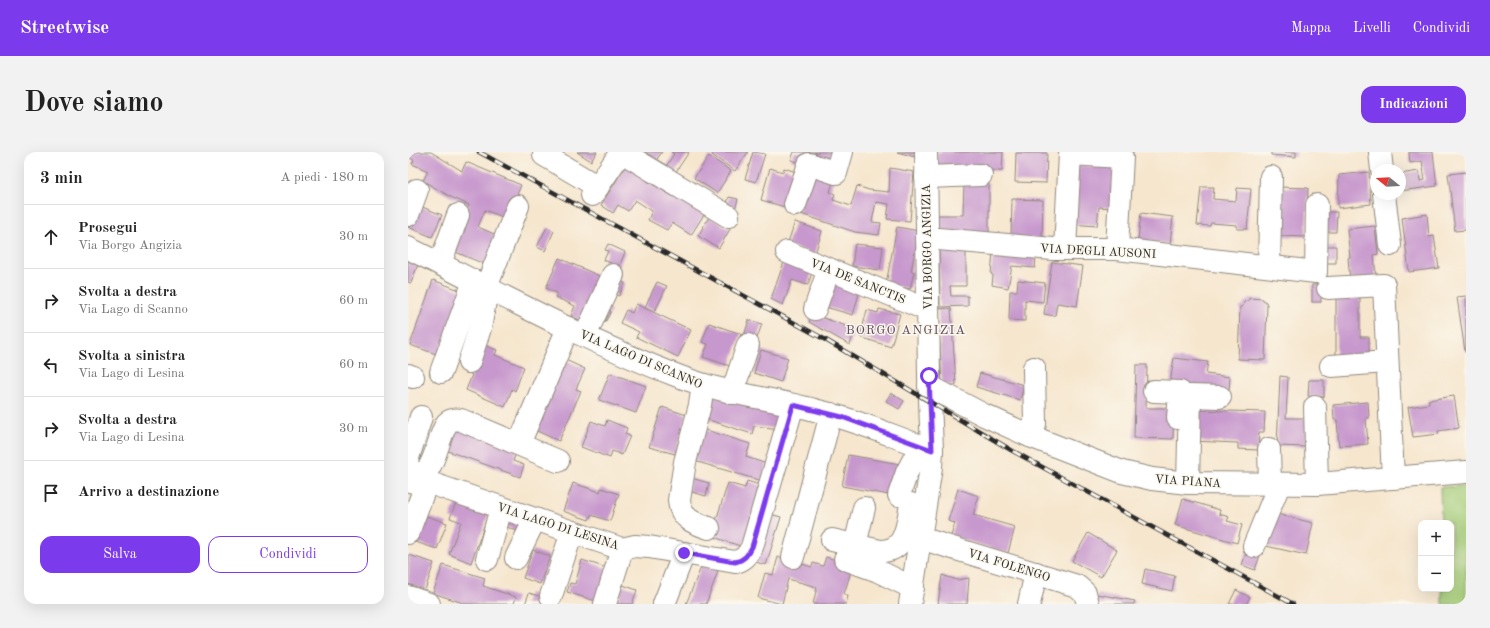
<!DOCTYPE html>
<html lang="it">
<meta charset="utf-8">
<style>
body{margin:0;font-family:"Old Standard TT",serif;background:#f2f2f2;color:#222}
.controls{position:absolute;right:12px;bottom:12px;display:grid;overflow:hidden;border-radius:8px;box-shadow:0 4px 16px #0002}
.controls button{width:36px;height:36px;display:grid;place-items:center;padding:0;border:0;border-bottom:1px solid #e0e0e0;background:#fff;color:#222;font:20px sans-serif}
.compass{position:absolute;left:962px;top:12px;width:36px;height:36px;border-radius:50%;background:#fff;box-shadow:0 4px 16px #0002;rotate:288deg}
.stop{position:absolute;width:12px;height:12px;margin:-9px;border:3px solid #7c3aed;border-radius:50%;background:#fff}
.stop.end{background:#7c3aed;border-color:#fff;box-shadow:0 1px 4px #0008}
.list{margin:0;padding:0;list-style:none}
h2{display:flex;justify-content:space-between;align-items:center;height:52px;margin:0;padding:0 16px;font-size:17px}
h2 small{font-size:13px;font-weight:400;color:#767676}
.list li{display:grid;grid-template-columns:26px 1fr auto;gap:12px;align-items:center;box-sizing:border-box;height:64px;padding:0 16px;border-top:1px solid #e0e0e0}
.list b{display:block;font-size:15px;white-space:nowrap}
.list p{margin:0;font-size:13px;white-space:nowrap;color:#767676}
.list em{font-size:13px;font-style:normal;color:#767676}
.actions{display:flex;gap:8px;padding:12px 16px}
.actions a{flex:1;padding:9px 0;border:1px solid #7c3aed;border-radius:12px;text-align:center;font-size:14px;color:#7c3aed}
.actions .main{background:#7c3aed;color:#fff}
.icon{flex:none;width:22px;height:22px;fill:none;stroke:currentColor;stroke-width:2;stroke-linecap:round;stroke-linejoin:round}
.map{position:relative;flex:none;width:1058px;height:452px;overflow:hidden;border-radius:12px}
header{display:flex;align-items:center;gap:24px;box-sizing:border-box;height:56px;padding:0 20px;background:#7c3aed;color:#fff}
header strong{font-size:19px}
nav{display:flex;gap:22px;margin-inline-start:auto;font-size:14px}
.intro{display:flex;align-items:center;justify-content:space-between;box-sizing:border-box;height:96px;padding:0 24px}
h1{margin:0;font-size:28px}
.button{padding:10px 18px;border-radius:12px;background:#7c3aed;color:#fff;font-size:14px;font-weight:700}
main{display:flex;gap:24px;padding:0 24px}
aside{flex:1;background:#fff;border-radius:12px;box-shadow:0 4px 16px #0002}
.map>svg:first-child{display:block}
.green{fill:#a3cb76;stroke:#677b50}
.building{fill:#c798cd}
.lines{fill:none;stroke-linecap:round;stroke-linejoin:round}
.minor-casing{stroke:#90887c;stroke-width:24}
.minor{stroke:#fff;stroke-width:22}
.rail-casing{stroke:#2b2b2b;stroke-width:4.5}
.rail{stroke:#fbf7ec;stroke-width:3;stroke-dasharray:9;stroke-linecap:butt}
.route{stroke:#7c3aed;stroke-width:5}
.labels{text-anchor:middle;stroke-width:3;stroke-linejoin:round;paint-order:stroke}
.street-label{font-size:12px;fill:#2b2b2b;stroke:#fbf7ec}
.neighbourhood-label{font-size:13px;letter-spacing:1px;fill:#625164;stroke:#fbf7ec}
</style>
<header>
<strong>Streetwise</strong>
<nav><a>Mappa</a><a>Livelli</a><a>Condividi</a></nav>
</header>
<div class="intro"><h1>Dove siamo</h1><a class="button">Indicazioni</a></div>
<main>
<aside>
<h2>3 min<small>A piedi · 180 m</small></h2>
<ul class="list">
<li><svg class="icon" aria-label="ahead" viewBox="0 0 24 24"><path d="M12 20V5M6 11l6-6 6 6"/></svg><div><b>Prosegui</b><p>Via Borgo Angizia</p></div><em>30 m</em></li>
<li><svg class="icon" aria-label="right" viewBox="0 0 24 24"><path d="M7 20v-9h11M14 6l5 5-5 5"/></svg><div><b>Svolta a destra</b><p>Via Lago di Scanno</p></div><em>60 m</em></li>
<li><svg class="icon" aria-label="left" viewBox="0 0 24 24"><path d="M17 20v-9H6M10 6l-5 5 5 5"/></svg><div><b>Svolta a sinistra</b><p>Via Lago di Lesina</p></div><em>60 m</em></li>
<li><svg class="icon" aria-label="right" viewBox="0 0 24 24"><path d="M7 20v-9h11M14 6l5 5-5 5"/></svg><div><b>Svolta a destra</b><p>Via Lago di Lesina</p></div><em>30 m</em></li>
<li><svg class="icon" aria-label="arrive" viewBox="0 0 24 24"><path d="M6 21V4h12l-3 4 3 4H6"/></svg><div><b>Arrivo a destinazione</b></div></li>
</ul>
<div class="actions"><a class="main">Salva</a><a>Condividi</a></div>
</aside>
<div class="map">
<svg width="1058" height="452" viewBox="0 0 1058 452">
<rect width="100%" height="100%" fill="#fbf7ec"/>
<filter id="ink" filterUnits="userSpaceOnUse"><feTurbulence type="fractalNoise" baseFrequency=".025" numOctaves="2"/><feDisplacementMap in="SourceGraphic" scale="8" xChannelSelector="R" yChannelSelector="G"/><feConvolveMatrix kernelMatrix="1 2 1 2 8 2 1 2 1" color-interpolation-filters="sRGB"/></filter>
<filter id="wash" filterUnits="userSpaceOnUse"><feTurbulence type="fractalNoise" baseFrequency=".012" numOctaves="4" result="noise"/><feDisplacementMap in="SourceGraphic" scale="16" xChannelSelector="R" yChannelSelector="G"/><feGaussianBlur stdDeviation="0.9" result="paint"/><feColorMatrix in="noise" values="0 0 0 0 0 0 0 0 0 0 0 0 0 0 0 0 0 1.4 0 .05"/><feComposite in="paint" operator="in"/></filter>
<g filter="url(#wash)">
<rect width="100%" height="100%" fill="#f6e6ce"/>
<path class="green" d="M1058 334V452H1034V437H1043V371H1033L1032 335Z"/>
<g id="blocks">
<g class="building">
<path d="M0 0H23L54 19 58 10 113 33 99 67 77 58 70 75 93 85 81 114 45 99 52 73 61 53 43 45 15 29 20 19 4 12 6 8 0 5Z"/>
<path d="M169 0H189L183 9Z"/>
<path d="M225 0H254L244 14Z"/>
<path d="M263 0H281L263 27 254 21 266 2Z"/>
<path d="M306 0H340L327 19 304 3Z"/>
<path d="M345 0 357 2 348 30 337 27Z"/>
<path d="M386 0H408L405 8 396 12 383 8Z"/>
<path d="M409 0H423L420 10 407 6Z"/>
<path d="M489 0H507V5Z"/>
<path d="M529 0H595L594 19 528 17Z"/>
<path d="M863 0H888V5L863 3Z"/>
<path d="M1001 0H1025L1029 34 992 39V22L1011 19 1012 29 1017 28 1014 9 1002 11Z"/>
<path d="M608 1H639L638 31 607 30Z"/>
<path d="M301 4 323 19 309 41 286 26Z"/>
<path d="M220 10 242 24 239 29 266 45 269 39 297 61 283 83 264 71 259 78 240 68 244 59 227 48 220 59 210 53 205 61 193 53Z"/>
<path d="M667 13 706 16 703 56 691 55 689 74 662 72Z"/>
<path d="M362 16 375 20 376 16 391 21 380 56 353 48Z"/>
<path d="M482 16 506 20 502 69 479 67 481 52 468 50 464 70 473 71 471 83 447 80 390 61 403 19 426 26 422 40 427 42 425 48 443 54 449 34 461 38 481 40Z"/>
<path d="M961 20 963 52 930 56 931 23Z"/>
<path d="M1058 20V78L1047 79 1040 22Z"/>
<path d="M556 31H581V84L529 79 530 63H555Z"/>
<path d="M793 35H806L805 47 828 49 829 36 843 37 839 77H829V73L803 71 802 74 789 73Z"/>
<path d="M870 35 900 36 898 85 869 84Z"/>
<path d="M321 45 330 47 326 61 317 58Z"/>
<path d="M604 47 635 48 634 87 603 86Z"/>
<path d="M7 52 34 63 24 85 0 75V69Z"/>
<path d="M916 60H929L928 80H916Z"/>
<path d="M733 61 765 65 762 92 730 88Z"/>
<path d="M1019 62 1021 85 1026 84 1031 116 1001 120 994 66Z"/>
<path d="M301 65 322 77 311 96 290 84Z"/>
<path d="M387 70 414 79 407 102 379 93Z"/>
<path d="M967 74 970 102 966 103 968 125 942 128 940 106 942 105 939 77Z"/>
<path d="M139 75 146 79 137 99 129 95Z"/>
<path d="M489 75 511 79 503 119 506 120 502 137 478 132Z"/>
<path d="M200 92 217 100 211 115 196 108 200 99 197 98Z"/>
<path d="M447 92 475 95 472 118 444 114Z"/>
<path d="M916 94H928V111H915Z"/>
<path d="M531 98 558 99V134H542L543 144H560V154L532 155Z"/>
<path d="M585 99 628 104 627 116 604 114 600 136 584 133 585 123 583 122Z"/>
<path d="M0 105 11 110 3 131 0 130Z"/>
<path d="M151 106 196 126 176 170 163 164 167 154 147 145 149 141 138 136Z"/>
<path d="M377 107 405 117 400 133 384 128 375 153 363 147Z"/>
<path d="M644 110 675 114 669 154 649 151 647 164 636 162Z"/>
<path d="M206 126 217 131 211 144 199 138Z"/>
<path d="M25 128 54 139 31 203 2 193Z"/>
<path d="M610 128 637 131 635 150 617 148V169L601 168 602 139H609Z"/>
<path d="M421 129 452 138 445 163 414 154Z"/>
<path d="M249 130 259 134 247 159 237 155Z"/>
<rect x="904" y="133" width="9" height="17"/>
<path d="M1058 144V200H1057L1049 145Z"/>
<path d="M841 146 855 147V148L858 150 859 153 857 208 830 207 832 155 835 154 836 150 841 148Z"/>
<path d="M928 146H952V185H961V205H928Z"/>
<path d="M228 152 283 178 270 205 228 185 231 180 212 171 218 158 224 161Z"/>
<path d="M192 154 203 159 198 169 187 164Z"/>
<path d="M543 156 548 233H534L530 157Z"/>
<path d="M471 157 492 162 483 195 452 185 459 158 470 161Z"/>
<path d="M404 162 447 177 442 193 401 170Z"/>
<path d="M341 168 354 172 348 189 336 184Z"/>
<path d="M301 171 333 182 322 214 295 205 300 192 294 190Z"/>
<path d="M74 192 89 198 87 203 116 215 107 239 104 237 97 255 58 238 64 223 61 221Z"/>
<path d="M353 198 380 206 373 230 346 221Z"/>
<path d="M151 205 177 217 168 237 173 239 151 289 120 275Z"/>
<path d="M766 206 800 210 798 222 822 225 821 239 762 231Z"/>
<path d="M728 213H739L738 256H766L765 287 726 286Z"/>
<path d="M202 221 238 234 228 261 191 248Z"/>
<path d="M572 221 616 233 612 248 568 235Z"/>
<path d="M872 224 880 225 878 266H899L898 295 869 294Z"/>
<path d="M901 228H916V245L900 244Z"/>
<path d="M483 241 496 249 491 257 478 249Z"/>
<path d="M299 242 377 259 373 277 346 274 344 282 292 265Z"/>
<path d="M1046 244 1051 276 1030 279 1031 282 1005 285 1000 255 1021 252 1020 248Z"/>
<path d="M960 250 961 266H958L960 292 931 294 929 268H926L925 253Z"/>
<path d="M254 255 279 263 267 302 241 295Z"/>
<path d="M785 258 857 260 856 280H851L850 298 830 297V291L784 289Z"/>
<path d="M199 268 219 276 217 282 222 284 214 303 204 299 202 306 173 295 183 269 197 274Z"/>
<path d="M46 273 110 296 105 309 116 313 112 325 37 298Z"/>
<path d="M292 276 342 292 338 305 359 312 354 329 283 308Z"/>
<path d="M440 303 492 312 486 344 434 334Z"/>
<path d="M283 326 301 331 298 344 280 339Z"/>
<path d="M339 329 355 334 335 395 303 384 320 331 337 336Z"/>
<path d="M165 331 192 340 193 336 211 342 202 369 183 363 181 368 155 359Z"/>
<path d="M550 337 571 344 565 363 607 375 600 401 543 384 547 371 540 369Z"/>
<path d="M775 347 812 358 811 362 821 365 819 369 834 373 829 391 767 373Z"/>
<path d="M49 348 81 360 63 411 41 402 53 370 42 366Z"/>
<path d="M98 360 114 366 109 379 94 373Z"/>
<path d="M359 361 373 365 358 413 344 409Z"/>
<path d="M865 361 905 371 898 403 858 394Z"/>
<path d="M13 362 39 371 29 397 4 389Z"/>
<path d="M680 381 709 398 693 425 664 409Z"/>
<path d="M125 398 142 404 132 432 115 426Z"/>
<path d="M839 398 852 403 847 418 834 413Z"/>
<path d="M1 403 26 411 17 438 0 432Z"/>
<path d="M370 405 404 415 405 411 415 414 418 405 445 413 436 442 440 444 438 452H405L409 435 380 427 374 452 350 446 357 421 365 423Z"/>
<path d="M174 408 202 417 191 450 159 440 162 431 167 432Z"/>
<path d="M35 413 77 426 75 434 108 445 106 452H58L25 441Z"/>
<path d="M294 413 310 419 298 452H278Z"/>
<path d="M737 417 767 424 764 439 734 432Z"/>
<path d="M534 423 549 428 561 426 559 452H530Z"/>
<path d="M215 433 229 438 224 452H209Z"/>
<path d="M828 438 842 445 838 452H821Z"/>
<path d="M121 441 134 445 133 449 140 452H117Z"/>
<path d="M689 442 727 449 726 452H687Z"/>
</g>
</g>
</g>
<g filter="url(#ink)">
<use href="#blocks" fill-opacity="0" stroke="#90887c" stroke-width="1"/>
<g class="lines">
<g class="minor-casing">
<g id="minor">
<path d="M138 0 136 3 190 35"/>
<path d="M214 0 320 64"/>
<path d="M972 0 974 18"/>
<path d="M518 25 573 23"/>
<path d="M976 42 982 93"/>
<path d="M184 43 213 0"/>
<path d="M387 53 401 12 428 21 434 0"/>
<path d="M0 63 9 38"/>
<path d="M519 86 645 97H709L908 120 909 53"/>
<path d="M0 96C89 140 177 189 270 224 316 242 363 246 410 259 449 268 486 285 524 298"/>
<path d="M657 97 662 2 714 5 709 97"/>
<path d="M379 100 520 158"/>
<path d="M32 112 50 63"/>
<path d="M861 114 863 25"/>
<path d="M920 136 976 133 985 326"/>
<path d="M407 157 421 117"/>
<path d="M177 184 205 123"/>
<path d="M61 210 72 176 81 128 110 54"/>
<path d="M923 214 979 210"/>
<path d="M33 220 66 129"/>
<path d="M0 223 5 225"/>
<path d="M295 233 292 253 277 310 271 348C272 366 285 371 301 376"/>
<path d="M521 234 576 263 622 284 714 320 744 327 780 331 909 332 1058 320"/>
<path d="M746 239 772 240 770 266"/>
<path d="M324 241 340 193"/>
<path d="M907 255 909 332"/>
<path d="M622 284 627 272 626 216"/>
<path d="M111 292 160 176"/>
<path d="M861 297 862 332"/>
<path d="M0 306 13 265"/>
<path d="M0 317 11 323 19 330 214 397 227 394 241 395 327 410C336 408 340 403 344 395L385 253"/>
<path d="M2 329 6 330C29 317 27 292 39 271 43 267 47 267 53 268L150 309"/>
<path d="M780 331 782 244 812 245"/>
<path d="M491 343 499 320 509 301"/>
<path d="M0 381 19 330"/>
<path d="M512 386 669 434 677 441 680 452"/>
<path d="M424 388 472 399C499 400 499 372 503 352"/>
<path d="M447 393 456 356"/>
<path d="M846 394 871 333"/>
<path d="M385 405 423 262"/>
<path d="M108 406 127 367"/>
<path d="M79 407 93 356"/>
<path d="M437 407 470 419 505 436"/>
<path d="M143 444 164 380"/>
<path d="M0 445 21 452"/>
<path d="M197 452 214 397"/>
<path d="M256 452 276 401"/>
<path d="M502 452 523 315 524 298 521 224 518 0"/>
<path d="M621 452 628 421"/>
</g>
</g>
<use href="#minor" class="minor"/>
<g class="rail-casing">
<path id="rail" d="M71 0 416 187 603 298 885 452"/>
</g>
<use href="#rail" class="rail"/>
</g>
</g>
<g class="lines" filter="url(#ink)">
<path class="route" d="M276 401 327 410C336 408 340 403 344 395L385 253 434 265 524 298 521 224"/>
</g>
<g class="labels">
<g class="street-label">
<text transform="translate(519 95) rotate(-91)" y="4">VIA BORGO ANGIZIA</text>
<text transform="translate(690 99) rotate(3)" y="4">VIA DEGLI AUSONI</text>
<text transform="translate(450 129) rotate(22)" y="4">VIA DE SANCTIS</text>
<text transform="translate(233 207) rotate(23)" y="4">VIA LAGO DI SCANNO</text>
<text transform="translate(780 329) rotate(4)" y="4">VIA PIANA</text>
<text transform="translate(150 374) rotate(18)" y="4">VIA LAGO DI LESINA</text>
<text transform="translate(601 413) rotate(17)" y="4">VIA FOLENGO</text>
</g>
<g class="neighbourhood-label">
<text x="498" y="182">BORGO ANGIZIA</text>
</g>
</g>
</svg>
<div class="controls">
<button>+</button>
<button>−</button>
</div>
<svg class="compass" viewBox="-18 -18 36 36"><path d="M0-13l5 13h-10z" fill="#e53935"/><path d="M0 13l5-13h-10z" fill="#767676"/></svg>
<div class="stop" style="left:521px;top:224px"></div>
<div class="stop end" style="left:276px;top:401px"></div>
</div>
</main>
